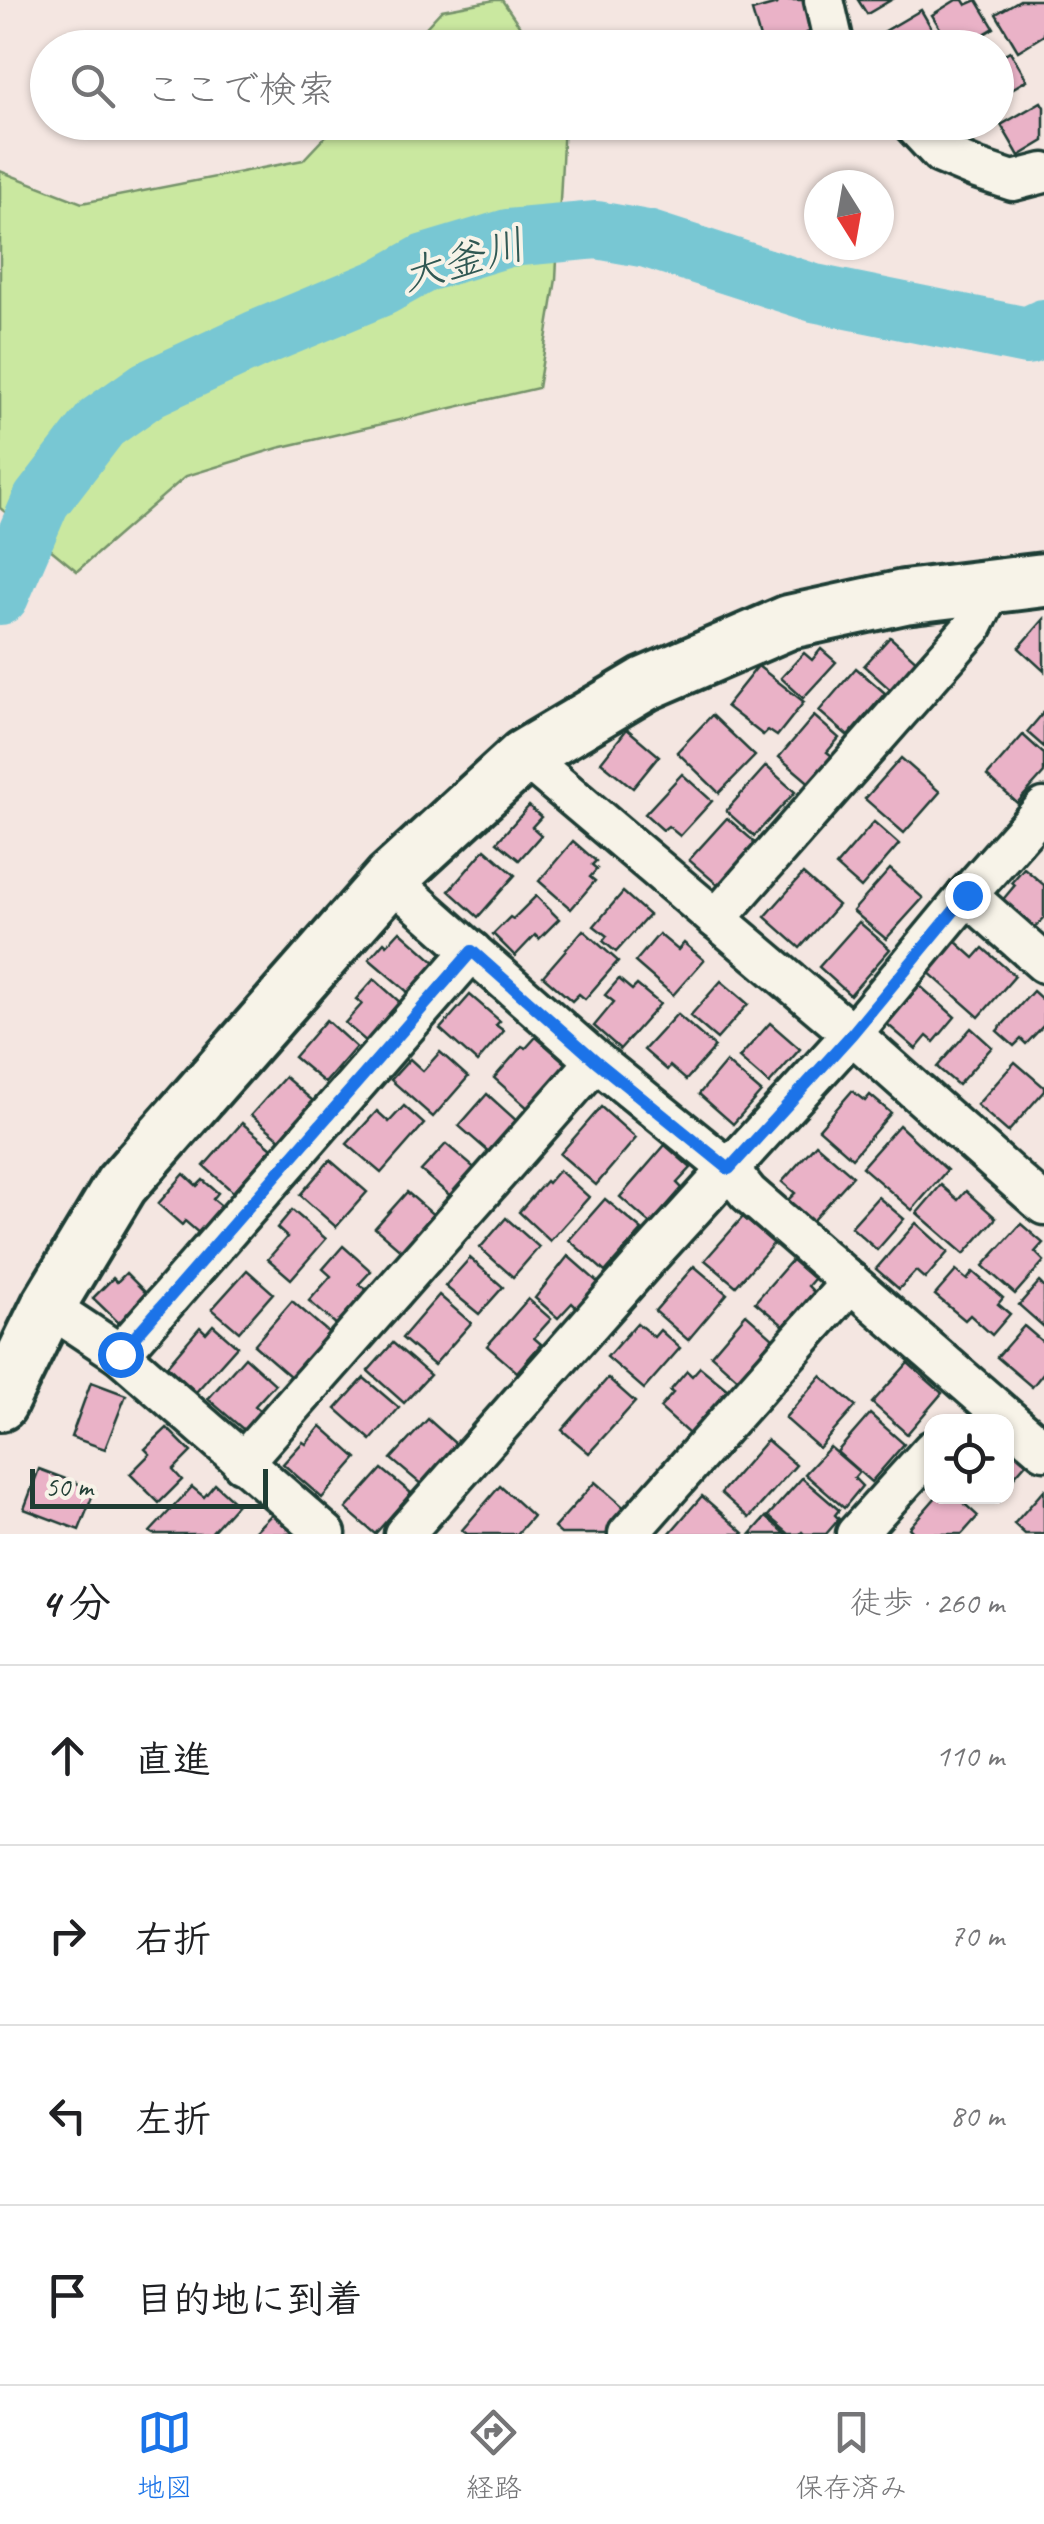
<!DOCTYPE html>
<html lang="ja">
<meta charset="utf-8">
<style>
body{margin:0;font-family:Caveat,"Klee One",sans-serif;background:#f2f2f2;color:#202124}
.controls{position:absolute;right:30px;bottom:30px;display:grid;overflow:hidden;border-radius:20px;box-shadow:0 2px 8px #0004}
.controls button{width:90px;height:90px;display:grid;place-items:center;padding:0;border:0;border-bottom:2px solid #e0e0e0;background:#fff;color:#202124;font:50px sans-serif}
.compass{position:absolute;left:804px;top:170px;width:90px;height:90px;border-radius:50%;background:#fff;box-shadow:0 2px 8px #0004;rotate:169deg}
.scale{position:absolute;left:30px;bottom:25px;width:238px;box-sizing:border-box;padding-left:10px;border:5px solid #1f3d34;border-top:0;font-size:28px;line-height:35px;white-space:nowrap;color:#1f3d34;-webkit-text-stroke:8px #f7f3e8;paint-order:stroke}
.stop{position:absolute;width:30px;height:30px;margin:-22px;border:8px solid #1a73e8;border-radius:50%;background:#fff}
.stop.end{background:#1a73e8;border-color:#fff;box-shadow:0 2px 10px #0008}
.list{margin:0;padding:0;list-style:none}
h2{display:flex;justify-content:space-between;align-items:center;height:130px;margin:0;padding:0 40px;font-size:42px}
h2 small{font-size:32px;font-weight:400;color:#757577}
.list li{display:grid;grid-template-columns:65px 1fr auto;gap:30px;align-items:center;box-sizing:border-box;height:180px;padding:0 40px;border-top:2px solid #e0e0e0}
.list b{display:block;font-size:38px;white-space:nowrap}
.list em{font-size:32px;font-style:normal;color:#757577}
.icon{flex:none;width:55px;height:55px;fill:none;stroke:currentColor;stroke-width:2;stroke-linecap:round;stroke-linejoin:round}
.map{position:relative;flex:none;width:1044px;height:1534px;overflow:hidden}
.search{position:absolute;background:#fff;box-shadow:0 2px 8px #0004;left:30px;right:30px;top:30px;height:110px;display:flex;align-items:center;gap:25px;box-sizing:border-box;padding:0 35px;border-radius:55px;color:#757577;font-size:38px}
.sheet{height:850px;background:#fff}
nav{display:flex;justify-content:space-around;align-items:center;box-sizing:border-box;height:140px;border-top:2px solid #e0e0e0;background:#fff;font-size:28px;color:#757577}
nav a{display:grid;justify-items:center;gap:5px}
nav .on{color:#1a73e8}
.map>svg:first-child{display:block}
.green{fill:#cae8a0;stroke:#74926a;stroke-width:2.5}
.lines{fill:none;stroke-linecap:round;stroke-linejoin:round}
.river{stroke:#78c7d3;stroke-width:58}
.building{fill:#eab2c7;stroke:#1f3d34;stroke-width:2.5}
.street-casing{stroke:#1f3d34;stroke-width:45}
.secondary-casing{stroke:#1f3d34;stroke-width:60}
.street{stroke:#f7f3e8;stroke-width:38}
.secondary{stroke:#f7f3e8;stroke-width:52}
.route{stroke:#1a73e8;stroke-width:12}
.labels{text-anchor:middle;stroke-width:8;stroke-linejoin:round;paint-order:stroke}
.water-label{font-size:42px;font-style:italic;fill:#315954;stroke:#f7f3e8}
</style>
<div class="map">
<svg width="1044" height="1534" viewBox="0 0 1044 1534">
<rect width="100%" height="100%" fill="#f4e6e1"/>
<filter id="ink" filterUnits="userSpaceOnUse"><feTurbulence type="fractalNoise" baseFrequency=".01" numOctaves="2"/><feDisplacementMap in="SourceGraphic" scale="20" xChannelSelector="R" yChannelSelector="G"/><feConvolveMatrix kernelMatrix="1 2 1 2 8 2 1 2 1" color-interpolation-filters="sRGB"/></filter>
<g filter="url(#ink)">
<g class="green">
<path d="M495 0H502L534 47H408L442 10Z"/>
<path d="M338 123H564L556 279 538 388 278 448 186 476 77 571 0 508V171L82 203 303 160Z"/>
</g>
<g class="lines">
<path class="river" d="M0 596 41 501 101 423 149 389 257 339 382 287 425 263 508 238 597 230 647 239 814 293 1027 336 1044 328"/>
</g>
<g class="building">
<path d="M776 0H805L814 31 806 33 809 40 783 48H774L773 46 763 48 752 11 777 4Z"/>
<path d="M858 0H891L867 14Z"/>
<path d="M956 0H963L966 5 977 0 994 28 962 47 958 40 950 45 932 15Z"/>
<path d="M1020 0H1044V35L1018 51 996 14Z"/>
<path d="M921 10 943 48H875L870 40Z"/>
<path d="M1010 51 1027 80 996 98V59Z"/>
<path d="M1041 102 1044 107V141L1019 156 1001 125Z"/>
<path d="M1044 619V671L1019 648Z"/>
<path d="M890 637 919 663 893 692 864 666Z"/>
<path d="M821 649 836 662 803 698 781 678 804 653 812 660Z"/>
<path d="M758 666 804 702 777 736 768 730 763 735 726 706Z"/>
<path d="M856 668 885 693 848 736 819 711Z"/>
<path d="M1044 712V747L1027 732Z"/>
<path d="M712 715 755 756 719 793 677 752Z"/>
<path d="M814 716 839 738 827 752 836 759 813 786 779 757Z"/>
<path d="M627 729 659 756 633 788 601 762Z"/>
<path d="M1023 735 1044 754V773L1017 803 987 776Z"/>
<path d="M901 758 940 792 904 833 865 799Z"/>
<path d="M766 766 795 792 754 836 726 811Z"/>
<path d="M682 774 712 801 680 836 668 826 663 830 645 814Z"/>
<path d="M529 806 541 817 532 827 541 835 519 860 497 842Z"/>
<path d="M727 818 757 844 719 886 689 860Z"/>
<path d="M874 822 899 844 861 888 836 866Z"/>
<path d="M573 841 596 861 592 865 597 869 590 877 595 881 571 909 539 881Z"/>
<path d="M485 849 515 875 478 917 449 891Z"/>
<path d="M1024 868 1044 885V918L1032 931 1000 903 1015 885 1012 882Z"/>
<path d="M890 869 923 898 886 939 853 911Z"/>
<path d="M803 874 838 905 800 948 765 917Z"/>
<path d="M623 892 649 915 616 952 603 941 607 936 594 926Z"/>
<path d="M536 896 559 919 539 939 535 935 515 956 493 934 510 917 513 919Z"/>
<path d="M859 922 890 949 850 995 819 967Z"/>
<path d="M583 930 618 961 585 999 579 994 572 1001 543 976Z"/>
<path d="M400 931 436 963 409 993 369 959 384 942 387 945Z"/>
<path d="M659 934 678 950 684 943 704 960 673 995 635 962Z"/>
<path d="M955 941 974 958 983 948 1015 976 979 1017 928 972Z"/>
<path d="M374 979 402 1004 368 1043 345 1023 362 1004 356 999Z"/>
<path d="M619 979 632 990 637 985 660 1004 620 1049 594 1026 614 1002 605 995Z"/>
<path d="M721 981 748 1004 717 1039 690 1016Z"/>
<path d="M919 985 955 1017 934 1042 927 1036 916 1049 886 1023Z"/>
<path d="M1033 991 1044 1001V1025L1026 1044 1021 1039 1014 1046 997 1031Z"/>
<path d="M470 995 500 1021 496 1025 504 1031 477 1062 440 1029Z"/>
<path d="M677 1014 715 1047 686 1080 670 1066 667 1070 644 1050Z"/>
<path d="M326 1020 356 1047 325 1083 294 1057Z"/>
<path d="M770 1023 800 1049 769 1084 739 1058Z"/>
<path d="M971 1028 992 1047 958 1085 937 1067Z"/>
<path d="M536 1037 569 1066 530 1110 494 1078 522 1046 526 1048Z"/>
<path d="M440 1052 468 1077 433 1117 391 1080 410 1059 423 1071Z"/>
<path d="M726 1062 761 1092 733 1124 699 1094Z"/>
<path d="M1015 1062 1044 1087V1091L1008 1132 977 1105Z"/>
<path d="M285 1077 313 1101 280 1139 251 1115Z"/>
<path d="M852 1091 865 1101 870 1095 891 1113 852 1158 819 1129Z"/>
<path d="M487 1094 518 1122 490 1153 459 1126Z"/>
<path d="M404 1106 424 1124 381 1173 347 1144 377 1111 389 1122Z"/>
<path d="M601 1107 636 1138 596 1185 560 1154Z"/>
<path d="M242 1123 272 1148 233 1192 204 1166Z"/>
<path d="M899 1125 947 1170 912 1210 862 1167Z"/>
<path d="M446 1144 478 1171 453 1198 421 1171Z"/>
<path d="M816 1144 853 1176 812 1221 788 1200 795 1193 782 1182Z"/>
<path d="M665 1145 691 1168 677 1183 682 1188 651 1224 620 1197Z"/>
<path d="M330 1160 367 1192 336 1227 300 1195Z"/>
<path d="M559 1170 589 1197 550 1241 519 1212 546 1181 548 1183Z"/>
<path d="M184 1174 197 1186 203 1180 218 1193 213 1199 224 1208 201 1235 185 1221 182 1225 158 1204Z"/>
<path d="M941 1185 958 1200 966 1191 996 1218 964 1254 917 1213Z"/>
<path d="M407 1192 436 1217 404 1253 375 1228Z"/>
<path d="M878 1197 904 1219 877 1250 851 1227Z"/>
<path d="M605 1199 642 1230 605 1272 569 1240Z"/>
<path d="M292 1210 326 1239 291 1279 268 1259 287 1237 277 1228Z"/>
<path d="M743 1217 774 1243 736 1286 705 1260Z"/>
<path d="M506 1218 539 1247 513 1277 480 1248Z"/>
<path d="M916 1223 948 1252 925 1279 916 1271 899 1289 876 1269Z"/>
<path d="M1021 1224 1043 1243 1035 1252 1044 1261 1015 1294 983 1266Z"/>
<path d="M343 1246 371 1271 359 1284 368 1291 338 1326 309 1301 331 1276 323 1269Z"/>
<path d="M568 1256 601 1285 579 1310 572 1303 558 1318 535 1298Z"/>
<path d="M470 1258 503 1287 479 1314 445 1286Z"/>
<path d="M792 1260 814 1279 808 1286 814 1292 784 1326 755 1302Z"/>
<path d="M694 1266 727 1294 688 1340 655 1311Z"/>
<path d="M247 1270 273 1293 239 1332 212 1309Z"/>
<path d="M956 1271 967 1280 973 1272 1003 1298 998 1304 1010 1314 992 1335 970 1315 965 1320 935 1295Z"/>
<path d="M126 1273 147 1294 119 1323 93 1298 113 1278 117 1282Z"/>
<path d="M1039 1282 1044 1287V1327L1019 1305Z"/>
<path d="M439 1295 471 1323 434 1365 402 1338Z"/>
<path d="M528 1299 551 1319 534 1338 541 1344 517 1372 487 1346Z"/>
<path d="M292 1301 329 1333 291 1377 254 1345Z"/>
<path d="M746 1314 773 1338 738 1379 711 1355Z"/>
<path d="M637 1323 654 1337 660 1330 680 1348 644 1389 607 1357Z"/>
<path d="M213 1325 237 1346 196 1392 167 1366 200 1327 206 1333Z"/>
<path d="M1024 1326 1044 1343V1372L1032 1387 997 1357Z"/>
<path d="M393 1343 430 1375 404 1403 368 1371Z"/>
<path d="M245 1357 275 1384 255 1406 261 1411 244 1430 208 1399Z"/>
<path d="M908 1363 942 1393 907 1434 872 1403Z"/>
<path d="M700 1367 728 1390 689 1434 660 1408 673 1393 670 1391 687 1371 692 1376Z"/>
<path d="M821 1376 856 1406 819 1448 785 1418Z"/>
<path d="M364 1378 399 1408 371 1440 336 1409Z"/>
<path d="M608 1378 635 1402 589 1453 562 1430Z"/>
<path d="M91 1382 126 1395 105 1449 71 1437Z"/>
<path d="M870 1414 904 1444 871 1482 837 1452Z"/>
<path d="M428 1419 457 1445 422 1485 391 1459Z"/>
<path d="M321 1426 357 1458 322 1498 283 1464 303 1442 306 1444Z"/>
<path d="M167 1428 191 1452 173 1470 182 1480 159 1503 130 1474 150 1454 145 1449Z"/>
<path d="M767 1440 796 1465 749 1518 721 1493Z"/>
<path d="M1008 1445 1027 1462 1006 1486V1447Z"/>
<path d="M830 1447 859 1472 854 1478 862 1486 844 1508 805 1474Z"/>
<path d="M39 1469 95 1490 79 1530 24 1509Z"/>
<path d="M382 1469 411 1493 375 1534 346 1509Z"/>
<path d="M802 1478 839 1510 835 1515 839 1519 826 1534H804L802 1532 800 1534H789L768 1516Z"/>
<path d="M595 1482 627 1510 606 1534H561L554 1528Z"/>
<path d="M215 1484 237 1504 210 1534H153L150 1532 192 1487 204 1497Z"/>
<path d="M500 1486 533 1516 517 1534H467L462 1530Z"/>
<path d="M1044 1490V1534H1025L1014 1524Z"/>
<path d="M702 1496 744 1533 743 1534H669Z"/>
<path d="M937 1496H956L978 1516 962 1534H915L909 1528Z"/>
<path d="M275 1511 298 1534H252Z"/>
<path d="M766 1517 786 1534H751Z"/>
</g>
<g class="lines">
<g class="street-casing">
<g id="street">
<path d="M824 0 835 48"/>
<path d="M911 122 941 154 977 169 1013 181 1044 173"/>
<path d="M524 756 852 1034 1044 1205"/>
<path d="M390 879 596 1061 729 1169 748 1193 1044 1450"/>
<path d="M967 895 1044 963"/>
<path d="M716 919 972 628 994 585"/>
<path d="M48 1306 120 1354 326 1534"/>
<path d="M120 1354 472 951"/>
<path d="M242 1463 596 1061"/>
<path d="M404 1534 647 1259 852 1034 967 895 1044 808"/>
<path d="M628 1534 851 1282"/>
<path d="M856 1534 932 1450"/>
</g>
</g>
<g class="secondary-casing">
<path id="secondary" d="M0 1404 48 1306 121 1185 390 879 524 756 645 684 789 622 904 597 1044 580"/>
</g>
<use href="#street" class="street"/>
<use href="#secondary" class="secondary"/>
</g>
</g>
<g class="lines" filter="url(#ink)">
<path class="route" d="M120 1354 472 951 596 1061 729 1169 852 1034 967 895"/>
</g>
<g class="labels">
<g class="water-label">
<text transform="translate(463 259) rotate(-16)" y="15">大釜川</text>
</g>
</g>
</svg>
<div class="controls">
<button><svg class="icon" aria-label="locate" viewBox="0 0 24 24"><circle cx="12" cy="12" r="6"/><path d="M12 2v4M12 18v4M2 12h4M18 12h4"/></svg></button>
</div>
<svg class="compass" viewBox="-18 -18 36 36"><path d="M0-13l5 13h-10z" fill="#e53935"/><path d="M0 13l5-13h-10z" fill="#757577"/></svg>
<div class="scale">50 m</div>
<div class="stop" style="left:120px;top:1354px"></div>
<div class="stop end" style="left:967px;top:895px"></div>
<div class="search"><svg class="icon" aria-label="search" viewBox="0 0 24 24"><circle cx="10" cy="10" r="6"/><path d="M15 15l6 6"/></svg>ここで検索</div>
</div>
<section class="sheet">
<h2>4 分<small>徒歩 · 260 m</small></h2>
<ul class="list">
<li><svg class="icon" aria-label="ahead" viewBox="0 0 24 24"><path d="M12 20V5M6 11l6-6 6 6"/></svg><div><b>直進</b></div><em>110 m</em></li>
<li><svg class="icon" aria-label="right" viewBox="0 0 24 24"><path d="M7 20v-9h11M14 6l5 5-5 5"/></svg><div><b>右折</b></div><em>70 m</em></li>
<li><svg class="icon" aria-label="left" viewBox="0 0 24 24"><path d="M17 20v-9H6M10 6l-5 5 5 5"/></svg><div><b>左折</b></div><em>80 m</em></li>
<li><svg class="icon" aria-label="arrive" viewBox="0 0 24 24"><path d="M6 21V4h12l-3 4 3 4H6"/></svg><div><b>目的地に到着</b></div></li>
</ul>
</section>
<nav>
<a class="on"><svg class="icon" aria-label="map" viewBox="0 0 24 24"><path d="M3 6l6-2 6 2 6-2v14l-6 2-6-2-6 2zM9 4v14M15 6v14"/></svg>地図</a>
<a><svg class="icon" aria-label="directions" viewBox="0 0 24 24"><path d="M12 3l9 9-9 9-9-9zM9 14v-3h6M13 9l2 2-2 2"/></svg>経路</a>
<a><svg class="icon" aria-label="saved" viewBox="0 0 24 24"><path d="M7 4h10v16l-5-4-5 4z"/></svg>保存済み</a>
</nav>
